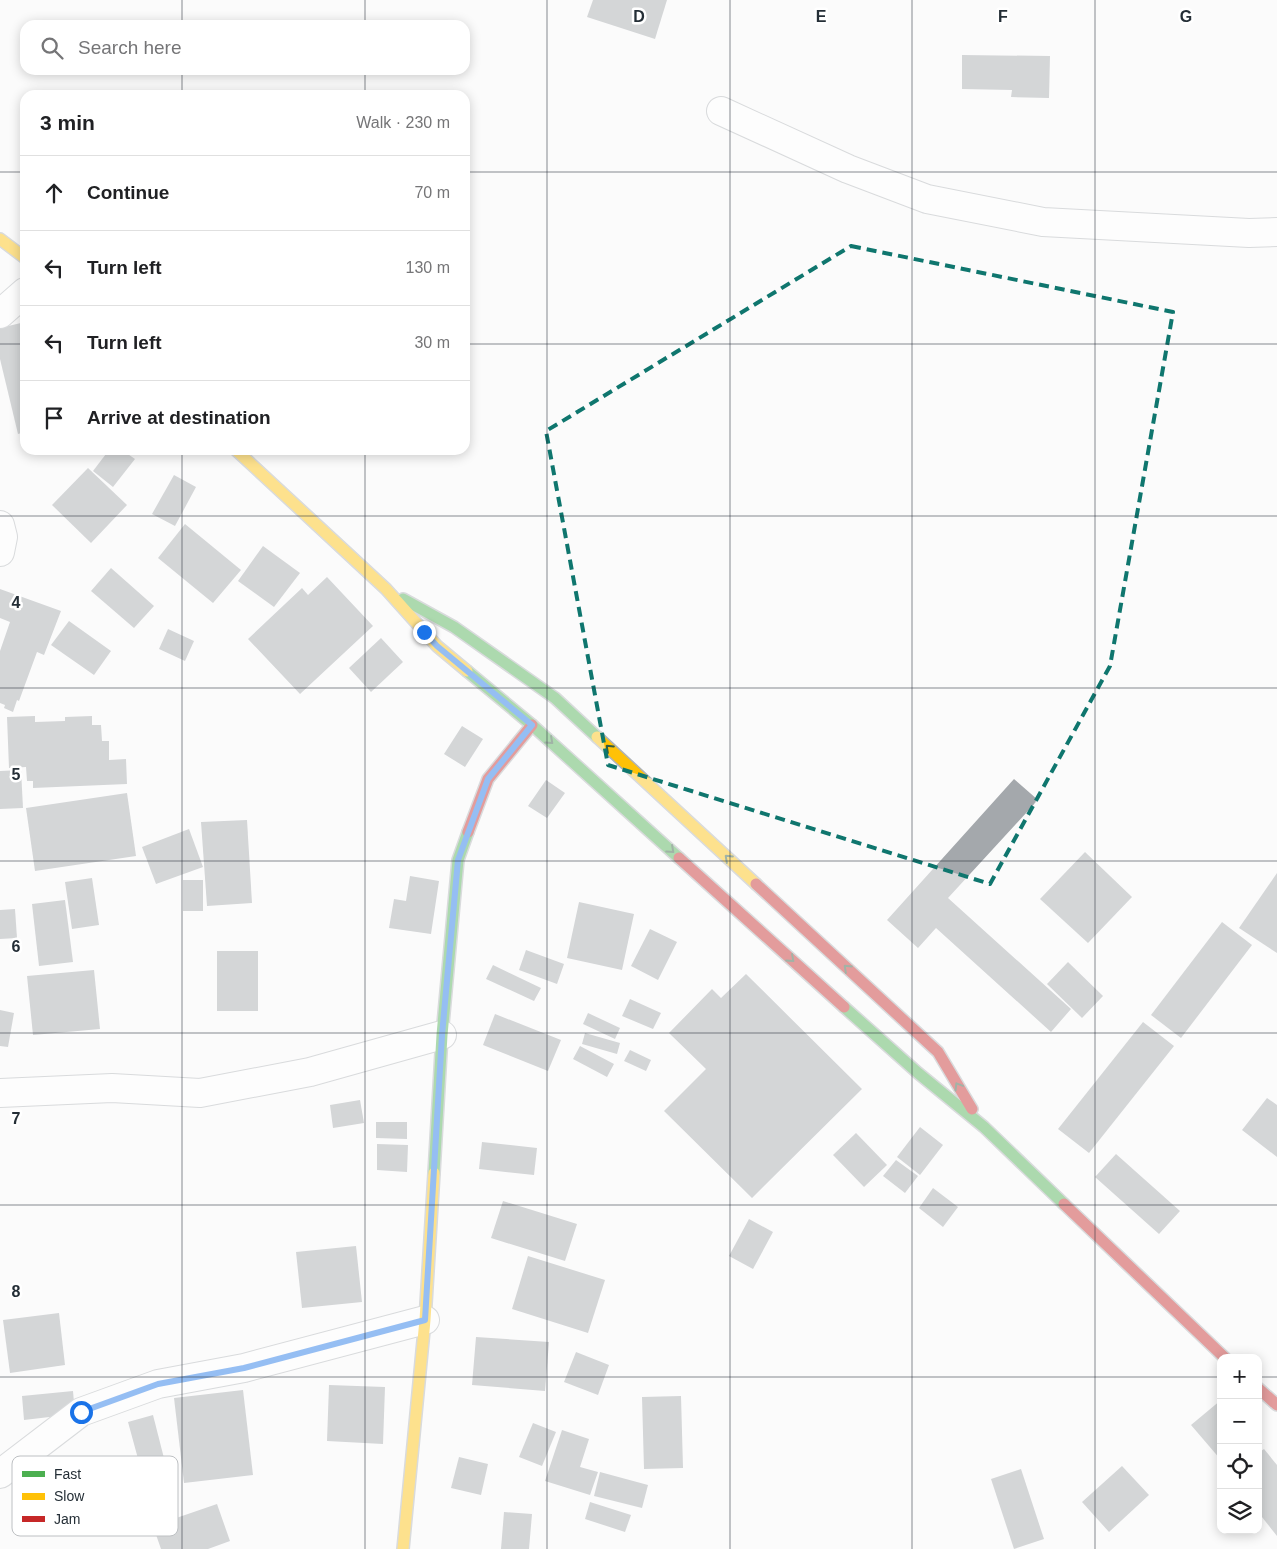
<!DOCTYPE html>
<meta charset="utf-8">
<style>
body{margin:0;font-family:Arial,sans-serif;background:#f2f2f2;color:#202124}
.controls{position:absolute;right:15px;bottom:15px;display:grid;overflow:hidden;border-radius:10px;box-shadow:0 2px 12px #0003}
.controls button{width:45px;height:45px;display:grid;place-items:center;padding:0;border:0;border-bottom:1px solid #e0e0e0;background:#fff;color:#202124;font:25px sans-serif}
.stop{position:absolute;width:15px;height:15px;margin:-11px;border:4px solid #1a73e8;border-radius:50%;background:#fff}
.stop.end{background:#1a73e8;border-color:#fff;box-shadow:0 1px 5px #0008}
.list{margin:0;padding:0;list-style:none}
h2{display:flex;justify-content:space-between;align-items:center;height:65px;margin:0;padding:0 20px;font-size:21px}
h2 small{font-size:16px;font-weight:400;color:#757577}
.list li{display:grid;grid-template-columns:32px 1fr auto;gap:15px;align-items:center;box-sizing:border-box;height:75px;padding:0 20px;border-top:1px solid #e0e0e0}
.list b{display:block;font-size:19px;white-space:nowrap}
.list em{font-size:16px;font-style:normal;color:#757577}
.icon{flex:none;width:28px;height:28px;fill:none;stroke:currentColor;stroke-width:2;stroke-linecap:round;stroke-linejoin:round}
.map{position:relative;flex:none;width:1277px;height:1549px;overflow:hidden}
.search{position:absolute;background:#fff;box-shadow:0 2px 12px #0003;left:20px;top:20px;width:450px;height:55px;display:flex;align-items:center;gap:12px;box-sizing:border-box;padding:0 18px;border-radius:15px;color:#757577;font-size:19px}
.panel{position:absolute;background:#fff;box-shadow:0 2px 12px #0003;left:20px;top:90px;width:450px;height:365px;border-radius:15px}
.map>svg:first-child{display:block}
.building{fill:#a4a8ac}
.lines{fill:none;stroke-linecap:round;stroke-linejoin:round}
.street-casing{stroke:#afb3b7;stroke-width:30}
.fast-casing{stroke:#afb3b7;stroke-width:14}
.slow-casing{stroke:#afb3b7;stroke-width:14}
.jam-casing{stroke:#afb3b7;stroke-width:14}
.street{stroke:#fefefe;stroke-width:28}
.fast{stroke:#4caf50;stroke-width:11}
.slow{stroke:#ffc107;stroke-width:11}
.jam{stroke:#c62828;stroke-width:11}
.oneway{stroke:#325b3f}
.route{stroke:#1a73e8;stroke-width:6}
.marked{fill:none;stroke:#0f766e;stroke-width:4;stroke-dasharray:10 6;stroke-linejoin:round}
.grid{fill:none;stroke:#242e36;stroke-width:1;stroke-opacity:0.55}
.key{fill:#fff;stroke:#bdc0c3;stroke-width:1}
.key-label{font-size:14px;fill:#242e36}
.grid-label{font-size:16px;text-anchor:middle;font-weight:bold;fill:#242e36;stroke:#fff;stroke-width:5;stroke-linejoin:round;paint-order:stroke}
</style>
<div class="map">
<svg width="1277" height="1549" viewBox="0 0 1277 1549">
<rect width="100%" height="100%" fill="#fbfbfb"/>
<g class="building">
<path d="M593 0H667L655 39 587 17Z"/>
<path d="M962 55 1050 56 1049 98 1011 97 1012 90 962 89Z"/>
<path d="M25 322V432L18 434 0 359V328Z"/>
<path d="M109 450H122L135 459 113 487 93 471Z"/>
<path d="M88 468 127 505 91 543 52 505Z"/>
<path d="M174 475 196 487 175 526 152 514Z"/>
<path d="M185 524 241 570 213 603 158 558Z"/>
<path d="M263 546 300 573 274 607 238 581Z"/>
<path d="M111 568 154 606 134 628 91 591Z"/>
<path d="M327 577 373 626 300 694 248 639 302 588 308 595Z"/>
<path d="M0 589 61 611 44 655 37 652 19 701 17 700 13 712 4 708 5 705 0 703V651L10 622 0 618Z"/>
<path d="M69 621 111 651 94 675 51 645Z"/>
<path d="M168 629 194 641 185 661 159 649Z"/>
<path d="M381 638 403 662 371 692 349 668Z"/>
<path d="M35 716V722L65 721V717L92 716V725H101L102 741H109V760L126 759 127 784 33 788V781H27L26 767 9 768 7 717Z"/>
<path d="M462 726 483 739 465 767 444 754Z"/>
<path d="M21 770 23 808 0 809V771Z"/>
<path d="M1014 779 1038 800 948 898 1071 1009 1051 1032 936 928 918 948 887 920Z"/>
<path d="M546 780 565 793 547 818 528 806Z"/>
<path d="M127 793 136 856 35 871 26 808Z"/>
<path d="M247 820 252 903 207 906 201 822Z"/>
<path d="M189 829 203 867 156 884 142 847Z"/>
<path d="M1085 852 1132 897 1088 943 1040 899Z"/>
<path d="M1277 873V953L1239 928Z"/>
<path d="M410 876 439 881 431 934 389 928 394 899 406 901Z"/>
<path d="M92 878 99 925 72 929 65 882Z"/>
<rect x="183" y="880" width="20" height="31"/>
<path d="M65 900 73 962 39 966 32 904Z"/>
<path d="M579 902 634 914 622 970 567 958Z"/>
<path d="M15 909 17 938 0 939V910Z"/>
<path d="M1222 922 1252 945 1181 1038 1151 1015Z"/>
<path d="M650 929 677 942 658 980 631 966Z"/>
<path d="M526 950 564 964 557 984 519 970Z"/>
<rect x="217" y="951" width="41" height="60"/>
<path d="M1068 962 1103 996 1082 1018 1047 984Z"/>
<path d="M493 965 541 988 534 1001 486 979Z"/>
<path d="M94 970 100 1029 33 1035 27 976Z"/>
<path d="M746 974 862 1089 752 1198 664 1111 706 1069 669 1033 712 989 721 998Z"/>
<path d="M630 999 661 1013 653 1029 622 1016Z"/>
<path d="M0 1010 14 1013 8 1047 0 1046Z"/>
<path d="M588 1013 620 1028 615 1039 583 1024Z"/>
<path d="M495 1014 561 1040 548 1071 483 1045Z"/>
<path d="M1143 1022 1174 1046 1089 1153 1058 1129Z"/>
<path d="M585 1033 620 1043 617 1054 582 1044Z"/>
<path d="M580 1046 614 1064 607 1077 573 1059Z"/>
<path d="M630 1050 651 1060 646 1071 624 1061Z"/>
<path d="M1267 1098 1277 1105V1157L1242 1130Z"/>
<path d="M360 1100 364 1123 333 1128 330 1105Z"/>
<path d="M376 1122H407V1139L376 1138Z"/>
<path d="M920 1127 943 1145 920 1175 897 1157Z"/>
<path d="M856 1133 887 1165 864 1187 833 1155Z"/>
<path d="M482 1142 537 1148 534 1175 479 1169Z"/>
<path d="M377 1144 408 1145 407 1172 377 1170Z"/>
<path d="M1116 1154 1180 1211 1159 1234 1095 1177Z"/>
<path d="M896 1160 918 1176 905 1193 883 1176Z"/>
<path d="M933 1188 958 1207 943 1227 919 1208Z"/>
<path d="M503 1201 577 1224 565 1261 491 1238Z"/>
<path d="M749 1219 773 1232 753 1269 729 1256Z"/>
<path d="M356 1246 362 1302 302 1308 296 1252Z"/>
<path d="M528 1256 605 1280 588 1333 512 1309Z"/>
<path d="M59 1313 65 1365 10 1373 3 1320Z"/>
<path d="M476 1337 549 1342 545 1391 472 1385Z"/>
<path d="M576 1352 609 1365 598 1395 564 1382Z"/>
<path d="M329 1385 385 1387 383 1444 327 1441Z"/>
<path d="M243 1390 253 1475 184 1483 174 1398Z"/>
<path d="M73 1391 75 1414 24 1420 22 1396Z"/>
<path d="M681 1396 683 1468 644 1469 642 1397Z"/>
<path d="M1221 1400V1460L1191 1425Z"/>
<path d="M153 1415 167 1470 143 1477 128 1422Z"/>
<path d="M533 1423 556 1432 542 1466 519 1457Z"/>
<path d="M562 1430 589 1439 580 1467 598 1472 590 1495 545 1481Z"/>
<path d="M1264 1449 1277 1465V1536L1258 1512V1453Z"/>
<path d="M459 1457 488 1464 481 1495 451 1488Z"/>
<path d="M1122 1466 1149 1495 1109 1532 1082 1502Z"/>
<path d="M1021 1469 1044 1539 1014 1549 991 1479Z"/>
<path d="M600 1472 648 1485 642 1508 594 1496Z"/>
<path d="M590 1502 631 1515 625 1532 585 1519Z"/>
<path d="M217 1504 230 1541 208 1549H161L153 1526Z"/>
<path d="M504 1512 532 1514 529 1549H501Z"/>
</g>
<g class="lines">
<g class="street-casing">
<g id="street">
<path d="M721 111 848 169 927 199 1043 222 1249 233 1277 232"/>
<path d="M0 314 25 292"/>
<path d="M0 525 3 537 0 552"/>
<path d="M0 1093 112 1088 200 1093 310 1072 442 1035"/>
<path d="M0 1474 81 1412 158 1384 244 1368 425 1320"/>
</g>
</g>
<g class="fast-casing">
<g id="fast">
<path d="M403 599 454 627 555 698 597 737"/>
<path d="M467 671 532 725 679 858"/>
<path d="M844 1007 918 1073 984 1127 1064 1204"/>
<path d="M434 1173 442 1035 458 860 468 832"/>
</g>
</g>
<g class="slow-casing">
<g id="slow">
<path d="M0 239 25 258"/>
<path d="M236 450 386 589 437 646 467 671"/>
<path d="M597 737 756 884"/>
<path d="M403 1549 425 1320 434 1173"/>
</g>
</g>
<g class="jam-casing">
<g id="jam">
<path d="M468 832 488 779 532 725"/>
<path d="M679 858 844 1007"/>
<path d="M756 884 938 1052 972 1109"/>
<path d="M1064 1204 1225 1358"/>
<path d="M1258 1388 1277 1405"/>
</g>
</g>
<use href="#street" class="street"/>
<use href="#fast" class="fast"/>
<use href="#slow" class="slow"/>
<use href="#jam" class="jam"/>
</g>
<defs><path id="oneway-chevron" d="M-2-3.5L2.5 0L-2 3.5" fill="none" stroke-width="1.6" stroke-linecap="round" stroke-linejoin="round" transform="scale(1.25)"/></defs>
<g class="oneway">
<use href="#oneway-chevron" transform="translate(550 741) rotate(42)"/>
<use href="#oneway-chevron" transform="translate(609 748) rotate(-137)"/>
<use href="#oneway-chevron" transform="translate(671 850) rotate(42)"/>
<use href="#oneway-chevron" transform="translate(728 858) rotate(-137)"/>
<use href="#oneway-chevron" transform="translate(791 959) rotate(42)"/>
<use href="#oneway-chevron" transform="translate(847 968) rotate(-137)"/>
<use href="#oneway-chevron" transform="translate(958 1086) rotate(-121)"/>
</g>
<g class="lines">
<path class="route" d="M81 1412 158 1384 244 1368 425 1320 442 1035 458 860 488 779 532 725 437 646 424 632"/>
</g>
<path d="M0 0H1277V1549H0ZM851 246 1173 312 1110 666 990 884 608 765 546 431Z" fill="#fbfbfb" fill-opacity=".55" fill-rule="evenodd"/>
<path class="marked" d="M851 246 1173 312 1110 666 990 884 608 765 546 431Z"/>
<path class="grid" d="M182 0V25M365 0V25M547 0V1549M730 0V1549M912 0V1549M1095 0V1549M182 70V95M365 70V95M0 172H25M465 172H1277M0 344H25M465 344H1277M182 450V1549M365 450V1549M0 516H1277M0 688H1277M0 861H1277M0 1033H1277M0 1205H1277M0 1377H1221M1258 1377H1277"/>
<rect x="12" y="1456" width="166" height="80" rx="8" class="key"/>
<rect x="22" y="1471" width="23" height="6" fill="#4caf50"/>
<rect x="22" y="1493" width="23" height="7" fill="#ffc107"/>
<rect x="22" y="1516" width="23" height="6" fill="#c62828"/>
<g class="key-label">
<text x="54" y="1479">Fast</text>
<text x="54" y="1501">Slow</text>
<text x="54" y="1524">Jam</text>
</g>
<g class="grid-label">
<text x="639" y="22">D</text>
<text x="821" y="22">E</text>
<text x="1003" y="22">F</text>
<text x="1186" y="22">G</text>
<text x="16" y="608">4</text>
<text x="16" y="780">5</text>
<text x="16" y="952">6</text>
<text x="16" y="1124">7</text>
<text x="16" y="1297">8</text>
</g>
</svg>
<div class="controls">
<button>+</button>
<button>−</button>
<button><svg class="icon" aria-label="locate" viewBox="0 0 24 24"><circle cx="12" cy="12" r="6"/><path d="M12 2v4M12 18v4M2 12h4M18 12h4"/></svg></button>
<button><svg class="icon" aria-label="layers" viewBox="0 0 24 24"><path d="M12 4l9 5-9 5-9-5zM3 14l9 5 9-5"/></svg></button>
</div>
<div class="stop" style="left:81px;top:1412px"></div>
<div class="stop end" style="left:424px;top:632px"></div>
<div class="search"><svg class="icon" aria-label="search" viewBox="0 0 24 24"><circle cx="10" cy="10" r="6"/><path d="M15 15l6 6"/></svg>Search here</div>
<section class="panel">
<h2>3 min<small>Walk · 230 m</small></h2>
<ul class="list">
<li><svg class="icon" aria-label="ahead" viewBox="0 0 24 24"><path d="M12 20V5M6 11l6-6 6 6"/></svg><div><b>Continue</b></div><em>70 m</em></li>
<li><svg class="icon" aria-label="left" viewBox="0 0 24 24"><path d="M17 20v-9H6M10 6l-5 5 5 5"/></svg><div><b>Turn left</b></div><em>130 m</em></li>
<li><svg class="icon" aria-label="left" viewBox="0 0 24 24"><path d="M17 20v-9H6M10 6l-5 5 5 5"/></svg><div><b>Turn left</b></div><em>30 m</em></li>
<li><svg class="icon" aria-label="arrive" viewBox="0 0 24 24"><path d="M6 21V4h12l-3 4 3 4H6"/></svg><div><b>Arrive at destination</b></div></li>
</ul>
</section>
</div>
